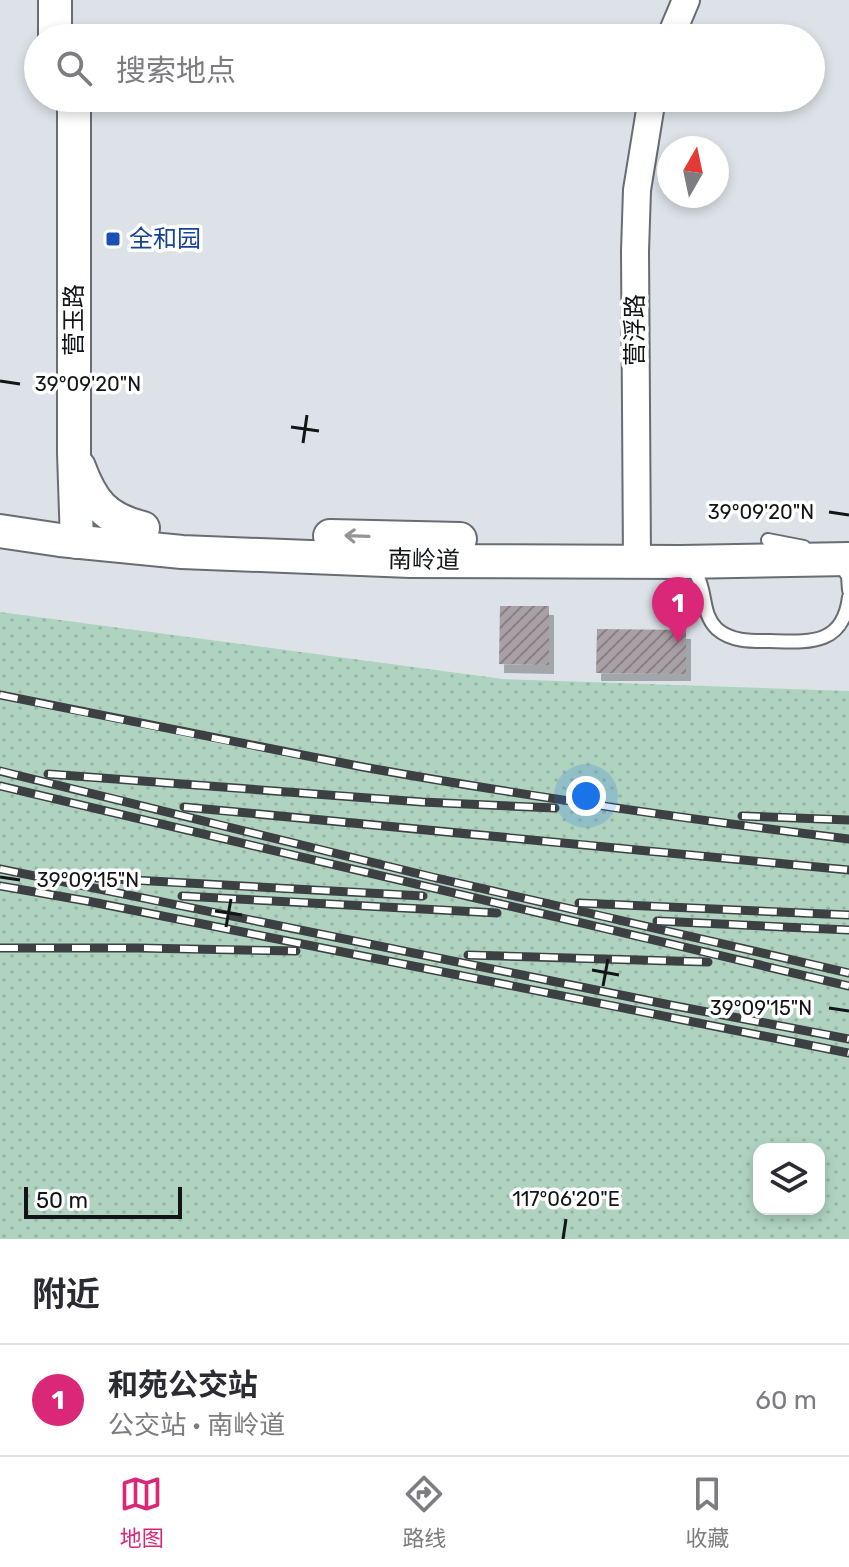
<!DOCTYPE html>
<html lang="zh">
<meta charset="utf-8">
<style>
body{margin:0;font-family:Rubik,"Noto Sans SC",sans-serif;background:#f2f2f3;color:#2b2b33}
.controls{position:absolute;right:24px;bottom:24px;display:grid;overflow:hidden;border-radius:16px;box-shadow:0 4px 12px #0003}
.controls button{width:72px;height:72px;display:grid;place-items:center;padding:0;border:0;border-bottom:2px solid #e1e1e2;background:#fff;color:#2b2b33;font:40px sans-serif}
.compass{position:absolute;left:657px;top:136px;width:72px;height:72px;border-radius:50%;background:#fff;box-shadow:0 4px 12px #0003;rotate:9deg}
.scale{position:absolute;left:24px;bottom:20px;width:158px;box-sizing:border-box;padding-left:8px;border:4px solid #121416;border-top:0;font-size:22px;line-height:28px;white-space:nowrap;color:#121416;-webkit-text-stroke:6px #fff;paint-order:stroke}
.you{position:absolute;left:586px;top:796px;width:28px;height:28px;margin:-20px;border:6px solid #fff;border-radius:50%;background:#1a73e8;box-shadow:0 0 0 12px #1a73e833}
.badge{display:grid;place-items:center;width:52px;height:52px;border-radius:50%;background:#db2777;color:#fff;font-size:26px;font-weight:700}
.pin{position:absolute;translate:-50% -66px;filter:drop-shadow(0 2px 4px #0008)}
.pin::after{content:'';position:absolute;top:42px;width:28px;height:24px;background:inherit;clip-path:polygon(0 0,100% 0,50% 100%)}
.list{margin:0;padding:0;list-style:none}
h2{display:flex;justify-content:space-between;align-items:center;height:104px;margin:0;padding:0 32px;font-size:34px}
h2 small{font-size:26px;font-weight:400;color:#7c7c81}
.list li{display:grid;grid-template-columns:52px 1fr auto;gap:24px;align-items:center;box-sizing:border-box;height:112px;padding:0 32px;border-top:2px solid #e1e1e2}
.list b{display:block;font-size:30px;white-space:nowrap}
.list p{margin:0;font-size:26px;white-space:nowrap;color:#7c7c81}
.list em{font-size:26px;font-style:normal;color:#7c7c81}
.icon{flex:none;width:44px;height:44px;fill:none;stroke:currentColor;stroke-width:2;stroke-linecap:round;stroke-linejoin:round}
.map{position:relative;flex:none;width:849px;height:1239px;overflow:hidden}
.search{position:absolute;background:#fff;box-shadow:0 4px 12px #0003;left:24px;right:24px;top:24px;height:88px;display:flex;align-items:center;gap:20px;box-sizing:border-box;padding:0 28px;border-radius:44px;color:#7c7c81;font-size:30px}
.sheet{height:216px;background:#fff}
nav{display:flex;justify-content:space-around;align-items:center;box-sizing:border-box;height:112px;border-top:2px solid #e1e1e2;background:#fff;font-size:22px;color:#7c7c81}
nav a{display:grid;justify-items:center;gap:4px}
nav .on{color:#db2777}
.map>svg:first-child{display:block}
.park{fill:url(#park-dots);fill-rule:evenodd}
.building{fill:url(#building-hatch);filter:url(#shadow)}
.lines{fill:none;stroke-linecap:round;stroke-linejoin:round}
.service-casing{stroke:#686d73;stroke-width:16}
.minor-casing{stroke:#686d73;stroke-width:30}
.tertiary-casing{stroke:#686d73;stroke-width:36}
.service{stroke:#fff;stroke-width:12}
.minor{stroke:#fff;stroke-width:26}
.tertiary{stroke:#fff;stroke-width:32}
.rail-casing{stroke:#3d4043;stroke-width:9}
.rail{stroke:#fff;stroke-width:6;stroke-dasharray:18;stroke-linecap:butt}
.oneway{stroke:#949596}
.ticks{fill:none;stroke:#121416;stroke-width:3}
.transit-dot{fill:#1a4fb4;stroke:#fff;stroke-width:3}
.labels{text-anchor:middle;stroke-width:7;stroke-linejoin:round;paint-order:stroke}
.transit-label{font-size:24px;fill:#164399;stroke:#fff;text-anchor:start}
.street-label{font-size:24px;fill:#121416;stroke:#fff}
.ticks-label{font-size:20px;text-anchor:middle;fill:#121416;stroke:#fff;stroke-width:7;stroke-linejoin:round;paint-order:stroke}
</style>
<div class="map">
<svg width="849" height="1239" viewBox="0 0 849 1239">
<defs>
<pattern id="park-dots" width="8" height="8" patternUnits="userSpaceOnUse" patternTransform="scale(2)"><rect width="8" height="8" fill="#b0d3c0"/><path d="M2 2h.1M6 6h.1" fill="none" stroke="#96b4a4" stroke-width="1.8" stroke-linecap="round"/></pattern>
<pattern id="building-hatch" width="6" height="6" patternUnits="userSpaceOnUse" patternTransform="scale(2)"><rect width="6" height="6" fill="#a8a0a5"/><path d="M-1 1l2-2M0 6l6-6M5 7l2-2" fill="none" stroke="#878185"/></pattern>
<filter id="shadow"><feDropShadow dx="5" dy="9" stdDeviation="0" flood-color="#0004"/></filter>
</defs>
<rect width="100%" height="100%" fill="#dce2e8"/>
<path class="park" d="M0 612 503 679 849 691V1239H0ZM759 1149H819V1209H759Z"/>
<g class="building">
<path d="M500 606H549V665L499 664Z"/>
<path d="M597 629 686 630V674L596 673Z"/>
</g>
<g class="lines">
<g class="service-casing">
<g id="service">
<path d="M768 540 804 547"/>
<path d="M839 563 848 576 849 590"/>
<path d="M691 568C709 586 699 612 717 629 732 642 752 641 770 641 809 642 843 646 849 597"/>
</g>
</g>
<g class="minor-casing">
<g id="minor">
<path d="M670 38 686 0"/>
<path d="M637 562 635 251 637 190 652 98"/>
</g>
</g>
<g class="tertiary-casing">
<g id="tertiary">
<path d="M55 38V0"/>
<path d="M74 98V453L77 542"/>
<path d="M79 467C92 502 105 519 143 528"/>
<path d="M0 531 60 540 182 552 410 561 681 562 849 559"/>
<path d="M330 536 460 539"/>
</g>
</g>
<use href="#service" class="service"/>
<use href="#minor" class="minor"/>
<use href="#tertiary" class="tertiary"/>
<g class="rail-casing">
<g id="rail">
<path d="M0 695C121 720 242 744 363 767 524 796 687 819 849 839"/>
<path d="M0 771 432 877 849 973"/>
<path d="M48 774 422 802 555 808"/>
<path d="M0 786 849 986"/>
<path d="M184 807 849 870"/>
<path d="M742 816 849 820"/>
<path d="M0 869 665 1004 849 1039"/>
<path d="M96 878 423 896"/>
<path d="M0 886 87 901 849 1053"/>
<path d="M182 896 497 913"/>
<path d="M579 903 849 915"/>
<path d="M657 921 849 930"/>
<path d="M0 948H138L296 951"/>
<path d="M468 955 708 962"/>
</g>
</g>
<use href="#rail" class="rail"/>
</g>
<defs><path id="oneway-shaft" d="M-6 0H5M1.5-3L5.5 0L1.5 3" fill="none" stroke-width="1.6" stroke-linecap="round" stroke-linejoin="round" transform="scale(2)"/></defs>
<use class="oneway" href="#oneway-shaft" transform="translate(357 536) rotate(-178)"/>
<path class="ticks" d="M0 381 20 384M291 427 319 431M303 443 307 415M829 512 849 515M0 877 20 880M215 911 242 915M226 927 231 899M592 970 619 975M603 986 608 959M829 1008 849 1011M563 1239 566 1219"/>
<rect class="transit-dot" x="105" y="231" width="16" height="16" rx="4"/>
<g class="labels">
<g class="transit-label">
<text x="129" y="247">全和园</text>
</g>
<g class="street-label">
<text transform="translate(74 320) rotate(-90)" y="8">营玉路</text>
<text transform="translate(635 330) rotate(-90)" y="8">营浮路</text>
<text transform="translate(424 560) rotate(1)" y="8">南岭道</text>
</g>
</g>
<g class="ticks-label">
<text x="88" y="391">39°09'20"N</text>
<text x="761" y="519">39°09'20"N</text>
<text x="88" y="887">39°09'15"N</text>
<text x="761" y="1015">39°09'15"N</text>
<text x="566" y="1206">117°06'20"E</text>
</g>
</svg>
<div class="controls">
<button><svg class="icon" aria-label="layers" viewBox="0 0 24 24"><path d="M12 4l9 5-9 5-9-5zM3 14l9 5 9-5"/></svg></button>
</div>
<svg class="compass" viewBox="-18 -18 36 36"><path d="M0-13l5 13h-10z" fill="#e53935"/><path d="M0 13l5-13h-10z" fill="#7c7c81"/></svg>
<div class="scale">50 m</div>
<div class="you"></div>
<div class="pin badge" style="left:678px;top:643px">1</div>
<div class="search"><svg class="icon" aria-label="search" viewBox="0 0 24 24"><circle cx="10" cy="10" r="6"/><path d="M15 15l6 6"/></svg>搜索地点</div>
</div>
<section class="sheet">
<h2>附近<small></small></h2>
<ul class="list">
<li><span class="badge">1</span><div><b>和苑公交站</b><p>公交站 · 南岭道</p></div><em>60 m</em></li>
</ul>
</section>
<nav>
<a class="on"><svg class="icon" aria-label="map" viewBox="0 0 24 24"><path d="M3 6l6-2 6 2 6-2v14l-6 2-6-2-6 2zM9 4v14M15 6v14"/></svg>地图</a>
<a><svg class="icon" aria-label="directions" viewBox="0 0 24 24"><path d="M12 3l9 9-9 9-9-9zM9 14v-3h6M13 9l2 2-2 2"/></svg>路线</a>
<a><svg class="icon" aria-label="saved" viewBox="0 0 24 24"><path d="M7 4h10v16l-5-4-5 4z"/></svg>收藏</a>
</nav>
